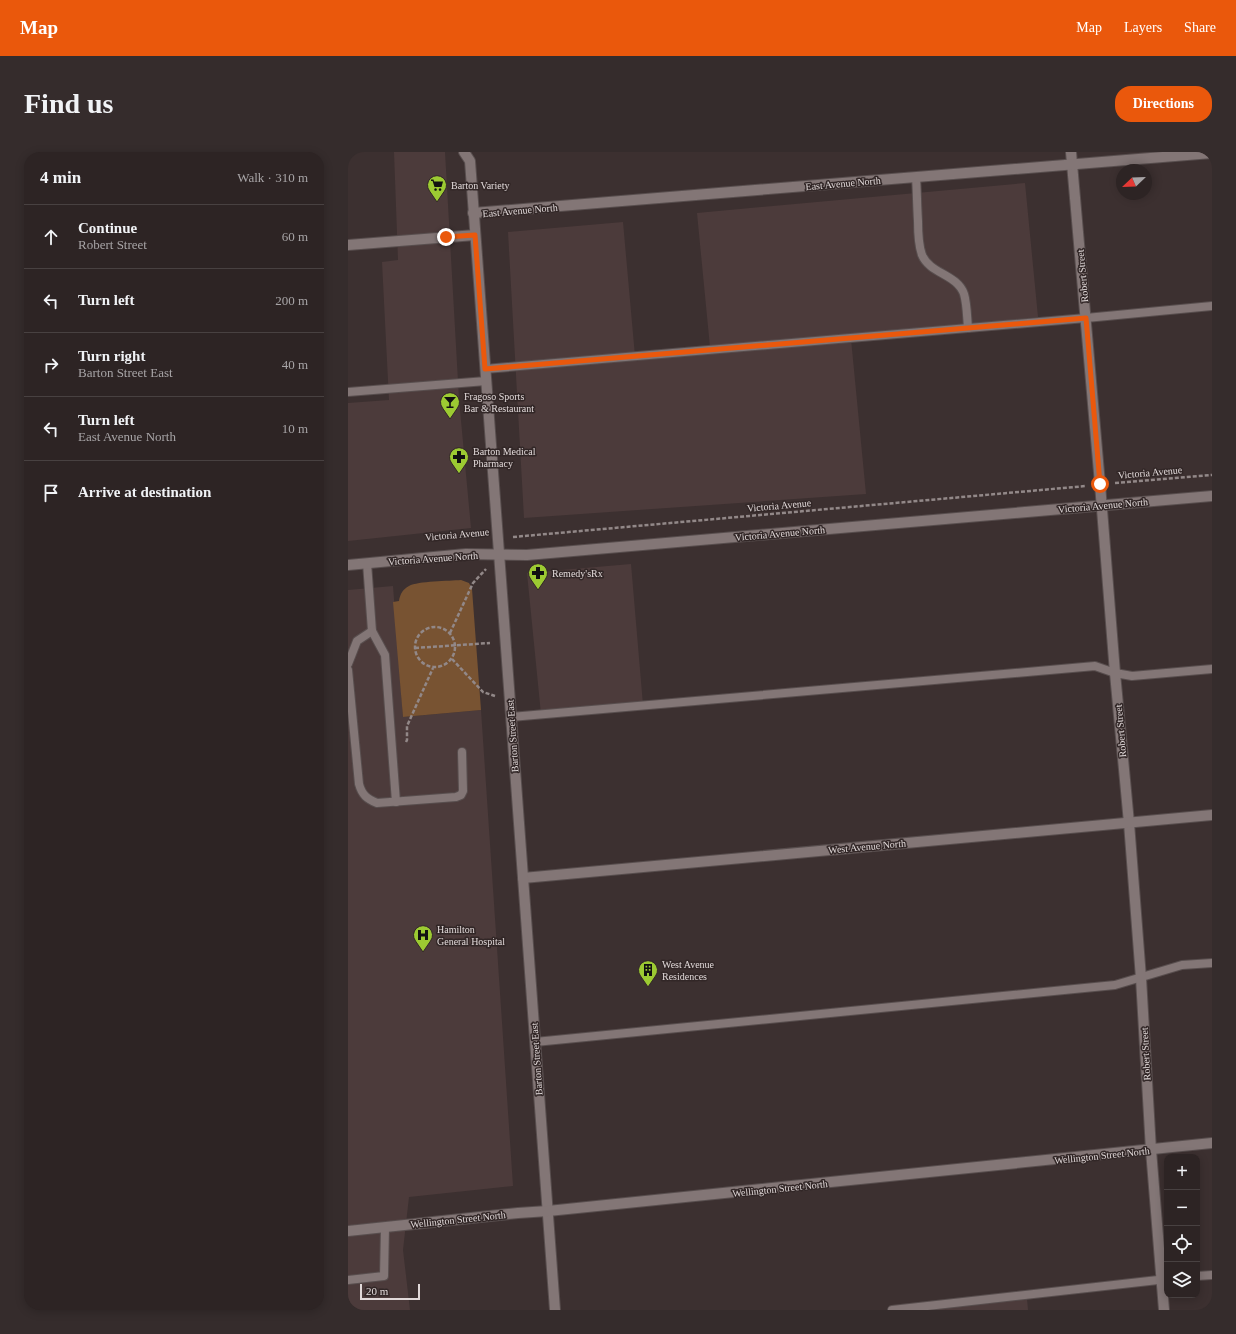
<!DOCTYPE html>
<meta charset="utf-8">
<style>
body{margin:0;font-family:"Times New Roman",serif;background:#352c2c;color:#f1f3f6}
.controls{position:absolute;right:12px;bottom:12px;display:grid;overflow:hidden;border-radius:8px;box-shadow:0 2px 10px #0003}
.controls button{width:36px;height:36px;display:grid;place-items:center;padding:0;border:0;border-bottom:1px solid #484141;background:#2d2424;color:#f1f3f6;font:20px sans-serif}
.compass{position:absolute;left:768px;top:12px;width:36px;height:36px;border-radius:50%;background:#2d2424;box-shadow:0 2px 10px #0003;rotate:247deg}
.scale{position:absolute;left:12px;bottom:10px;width:60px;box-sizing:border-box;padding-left:4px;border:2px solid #e1d9d9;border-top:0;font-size:11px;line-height:14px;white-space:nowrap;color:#e1d9d9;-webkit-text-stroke:3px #322727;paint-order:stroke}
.stop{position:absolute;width:12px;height:12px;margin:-9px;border:3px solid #ea580c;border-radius:50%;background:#fff}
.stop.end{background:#ea580c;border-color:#fff;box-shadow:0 1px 4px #0008}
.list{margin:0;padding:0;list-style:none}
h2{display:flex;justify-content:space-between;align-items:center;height:52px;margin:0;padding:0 16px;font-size:17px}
h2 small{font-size:13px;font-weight:400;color:#a7a4a6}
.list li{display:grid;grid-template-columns:26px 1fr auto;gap:12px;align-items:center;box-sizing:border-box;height:64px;padding:0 16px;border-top:1px solid #484141}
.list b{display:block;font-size:15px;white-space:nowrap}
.list p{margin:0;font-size:13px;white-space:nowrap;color:#a7a4a6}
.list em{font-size:13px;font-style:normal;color:#a7a4a6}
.icon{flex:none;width:22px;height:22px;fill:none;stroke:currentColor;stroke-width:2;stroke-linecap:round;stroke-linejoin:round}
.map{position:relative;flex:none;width:864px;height:1158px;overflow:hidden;border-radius:16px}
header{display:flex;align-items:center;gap:24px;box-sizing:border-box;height:56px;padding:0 20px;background:#ea580c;color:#fff}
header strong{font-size:19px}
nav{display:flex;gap:22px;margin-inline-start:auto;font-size:14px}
.intro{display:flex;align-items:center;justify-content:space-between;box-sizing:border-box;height:96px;padding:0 24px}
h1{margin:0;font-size:28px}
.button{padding:10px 18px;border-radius:16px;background:#ea580c;color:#fff;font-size:14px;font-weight:700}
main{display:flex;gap:24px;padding:0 24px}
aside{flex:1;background:#2d2424;border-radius:16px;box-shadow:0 2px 10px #0003}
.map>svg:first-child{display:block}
.built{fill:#4c3b3b}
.green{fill:#785332}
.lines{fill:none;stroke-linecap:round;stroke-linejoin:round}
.lane-casing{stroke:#584e4e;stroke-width:10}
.street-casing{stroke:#584e4e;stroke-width:12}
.secondary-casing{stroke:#584e4e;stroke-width:12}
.path{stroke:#928888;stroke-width:2.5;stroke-dasharray:4 2;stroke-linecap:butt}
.lane{stroke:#837676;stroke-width:8}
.street{stroke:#837676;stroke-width:10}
.secondary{stroke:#837676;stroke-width:10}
.route{stroke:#ea580c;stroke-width:5}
.labels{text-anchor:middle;stroke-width:3;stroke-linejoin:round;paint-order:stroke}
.street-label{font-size:10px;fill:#e1d9d9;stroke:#322727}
.poi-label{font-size:10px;fill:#e1d9d9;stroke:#322727;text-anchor:start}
</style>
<header>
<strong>Map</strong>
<nav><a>Map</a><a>Layers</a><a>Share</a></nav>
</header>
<div class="intro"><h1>Find us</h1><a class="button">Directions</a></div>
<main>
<aside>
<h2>4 min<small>Walk · 310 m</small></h2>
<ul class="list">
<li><svg class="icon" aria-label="ahead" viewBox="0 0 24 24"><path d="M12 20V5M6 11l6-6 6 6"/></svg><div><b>Continue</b><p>Robert Street</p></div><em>60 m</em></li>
<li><svg class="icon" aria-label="left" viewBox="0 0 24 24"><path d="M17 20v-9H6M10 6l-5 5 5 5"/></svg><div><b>Turn left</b></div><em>200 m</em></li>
<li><svg class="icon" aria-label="right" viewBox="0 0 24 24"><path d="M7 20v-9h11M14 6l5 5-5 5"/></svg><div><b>Turn right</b><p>Barton Street East</p></div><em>40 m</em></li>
<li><svg class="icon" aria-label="left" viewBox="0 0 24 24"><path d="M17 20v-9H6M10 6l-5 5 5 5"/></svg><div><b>Turn left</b><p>East Avenue North</p></div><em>10 m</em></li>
<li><svg class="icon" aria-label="arrive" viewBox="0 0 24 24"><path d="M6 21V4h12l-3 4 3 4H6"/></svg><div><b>Arrive at destination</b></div></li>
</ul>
</aside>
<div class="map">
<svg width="864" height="1158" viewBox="0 0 864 1158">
<rect width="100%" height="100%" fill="#3c3030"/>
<g class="built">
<path d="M46 0H97L111 247 123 376 0 389V251L41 248 34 110 50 108Z"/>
<path d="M677 31 690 165 503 187 518 342 176 366 160 80 275 70 287 204 362 195 349 61Z"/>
<path d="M283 412 295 553 193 562 179 421Z"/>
<path d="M45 434 55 565 133 558 165 1034 61 1045 55 1098 62 1158H0V438Z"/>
<path d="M679 1147 680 1158H549Z"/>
</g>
<path class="green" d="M113 428 121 431 124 437 133 558 55 565 45 450 51 449C52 442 55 437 61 434 70 429 101 429 113 428Z"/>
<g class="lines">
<g class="lane-casing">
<g id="lane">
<path d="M568 25C569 40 569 54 570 69 570 80 570 92 574 103 582 122 609 122 616 142 619 152 619 165 620 176"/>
<path d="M137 217 738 166 864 154"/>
<path d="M0 240 138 229"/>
<path d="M19 411 24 479 37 503 48 650"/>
<path d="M0 512 9 489 24 479"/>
<path d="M0 518 11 632C14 643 19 647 29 651L108 645 113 643 115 639 114 600"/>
<path d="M163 565 747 514 767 521 784 524 864 517"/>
<path d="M187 890 767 833 834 813 864 811"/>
<path d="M849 1124 864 1123"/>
<path d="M0 1128 36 1124 37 1075"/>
<path d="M544 1158 819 1127"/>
</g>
</g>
<g class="street-casing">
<g id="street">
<path d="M723 0 752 332 767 521 781 671 793 826 803 998 816 1158"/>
<path d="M125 61 864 1"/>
<path d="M0 93 127 83"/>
<path d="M175 726 864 663"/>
</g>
</g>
<g class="secondary-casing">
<g id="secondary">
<path d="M116 0 122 9 207 1158"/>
<path d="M0 413 118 402 179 403 864 344"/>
<path d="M0 1079 170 1061 200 1059 864 991"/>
</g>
</g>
<g class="path">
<path d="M767 331 864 323"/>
<path d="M165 385 738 334"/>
<circle cx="87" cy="495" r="20"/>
<path d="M102 481 125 431 138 417"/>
<path d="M67 496 142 491"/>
<path d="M104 507 135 540 147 544"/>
<path d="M58 590 59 588V574L85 516"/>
</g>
<use href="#lane" class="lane"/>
<use href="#street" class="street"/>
<use href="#secondary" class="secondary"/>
</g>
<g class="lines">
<path class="route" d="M98 85 127 83 137 217 738 166 752 332"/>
</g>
<defs>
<g id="supermarket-pin" transform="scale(1)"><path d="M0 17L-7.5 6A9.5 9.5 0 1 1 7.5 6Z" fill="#9cca32" stroke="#322727"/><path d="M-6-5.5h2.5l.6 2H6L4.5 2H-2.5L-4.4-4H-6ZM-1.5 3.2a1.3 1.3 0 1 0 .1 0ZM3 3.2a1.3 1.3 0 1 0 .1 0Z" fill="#111"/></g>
<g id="bar-pin" transform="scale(1)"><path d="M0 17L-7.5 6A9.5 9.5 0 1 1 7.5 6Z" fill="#9cca32" stroke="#322727"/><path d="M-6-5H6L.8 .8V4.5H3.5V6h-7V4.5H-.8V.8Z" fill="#111"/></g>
<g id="pharmacy-pin" transform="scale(1)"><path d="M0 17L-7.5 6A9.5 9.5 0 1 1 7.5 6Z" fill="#9cca32" stroke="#322727"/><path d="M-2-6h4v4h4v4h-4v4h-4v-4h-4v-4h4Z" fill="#111"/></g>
<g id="hospital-pin" transform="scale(1)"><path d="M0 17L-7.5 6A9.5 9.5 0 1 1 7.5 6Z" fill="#9cca32" stroke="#322727"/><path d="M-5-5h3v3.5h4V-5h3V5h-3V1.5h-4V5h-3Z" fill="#111"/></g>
<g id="building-pin" transform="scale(1)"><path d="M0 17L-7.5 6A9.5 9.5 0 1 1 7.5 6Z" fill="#9cca32" stroke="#322727"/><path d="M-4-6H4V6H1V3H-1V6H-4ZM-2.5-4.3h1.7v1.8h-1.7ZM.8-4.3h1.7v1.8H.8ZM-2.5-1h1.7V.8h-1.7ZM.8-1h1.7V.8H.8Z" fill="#111"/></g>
</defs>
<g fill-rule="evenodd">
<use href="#supermarket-pin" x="89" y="33"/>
<use href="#bar-pin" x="102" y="250"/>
<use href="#pharmacy-pin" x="111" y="305"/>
<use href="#pharmacy-pin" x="190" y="421"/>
<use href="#hospital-pin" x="75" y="783"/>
<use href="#building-pin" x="300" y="818"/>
</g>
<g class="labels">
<g class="street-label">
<text transform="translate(495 31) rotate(-5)" y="4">East Avenue North</text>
<text transform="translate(172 58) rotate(-5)" y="4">East Avenue North</text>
<text transform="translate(734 124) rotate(-95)" y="4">Robert Street</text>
<text transform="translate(802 320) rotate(-5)" y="4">Victoria Avenue</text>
<text transform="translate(431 353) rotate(-5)" y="4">Victoria Avenue</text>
<text transform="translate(755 353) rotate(-5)" y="4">Victoria Avenue North</text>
<text transform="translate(432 381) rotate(-5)" y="4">Victoria Avenue North</text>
<text transform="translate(109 382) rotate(-5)" y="4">Victoria Avenue</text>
<text transform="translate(85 406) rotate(-4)" y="4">Victoria Avenue North</text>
<text transform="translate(772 579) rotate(-95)" y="4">Robert Street</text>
<text transform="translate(164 584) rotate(-94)" y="4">Barton Street East</text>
<text transform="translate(519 694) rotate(-5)" y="4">West Avenue North</text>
<text transform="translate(797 902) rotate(-93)" y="4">Robert Street</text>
<text transform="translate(188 907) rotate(-94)" y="4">Barton Street East</text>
<text transform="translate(754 1003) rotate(-6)" y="4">Wellington Street North</text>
<text transform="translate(432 1036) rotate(-6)" y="4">Wellington Street North</text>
<text transform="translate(110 1067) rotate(-6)" y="4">Wellington Street North</text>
</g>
<g class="poi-label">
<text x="103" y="37">Barton Variety</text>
<text x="116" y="248">Fragoso Sports<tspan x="116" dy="12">Bar &amp; Restaurant</tspan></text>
<text x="125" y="303">Barton Medical<tspan x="125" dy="12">Pharmacy</tspan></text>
<text x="204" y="425">Remedy'sRx</text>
<text x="89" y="781">Hamilton<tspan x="89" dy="12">General Hospital</tspan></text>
<text x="314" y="816">West Avenue<tspan x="314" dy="12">Residences</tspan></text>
</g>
</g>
</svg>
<div class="controls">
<button>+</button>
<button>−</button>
<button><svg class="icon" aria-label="locate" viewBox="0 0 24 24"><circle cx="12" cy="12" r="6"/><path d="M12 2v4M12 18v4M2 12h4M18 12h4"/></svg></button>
<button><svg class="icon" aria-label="layers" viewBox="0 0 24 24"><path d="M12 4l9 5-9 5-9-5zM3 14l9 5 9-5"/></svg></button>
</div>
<svg class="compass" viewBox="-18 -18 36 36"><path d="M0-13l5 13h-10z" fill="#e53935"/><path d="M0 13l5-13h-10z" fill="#a7a4a6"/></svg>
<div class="scale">20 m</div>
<div class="stop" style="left:752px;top:332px"></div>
<div class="stop end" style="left:98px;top:85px"></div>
</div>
</main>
